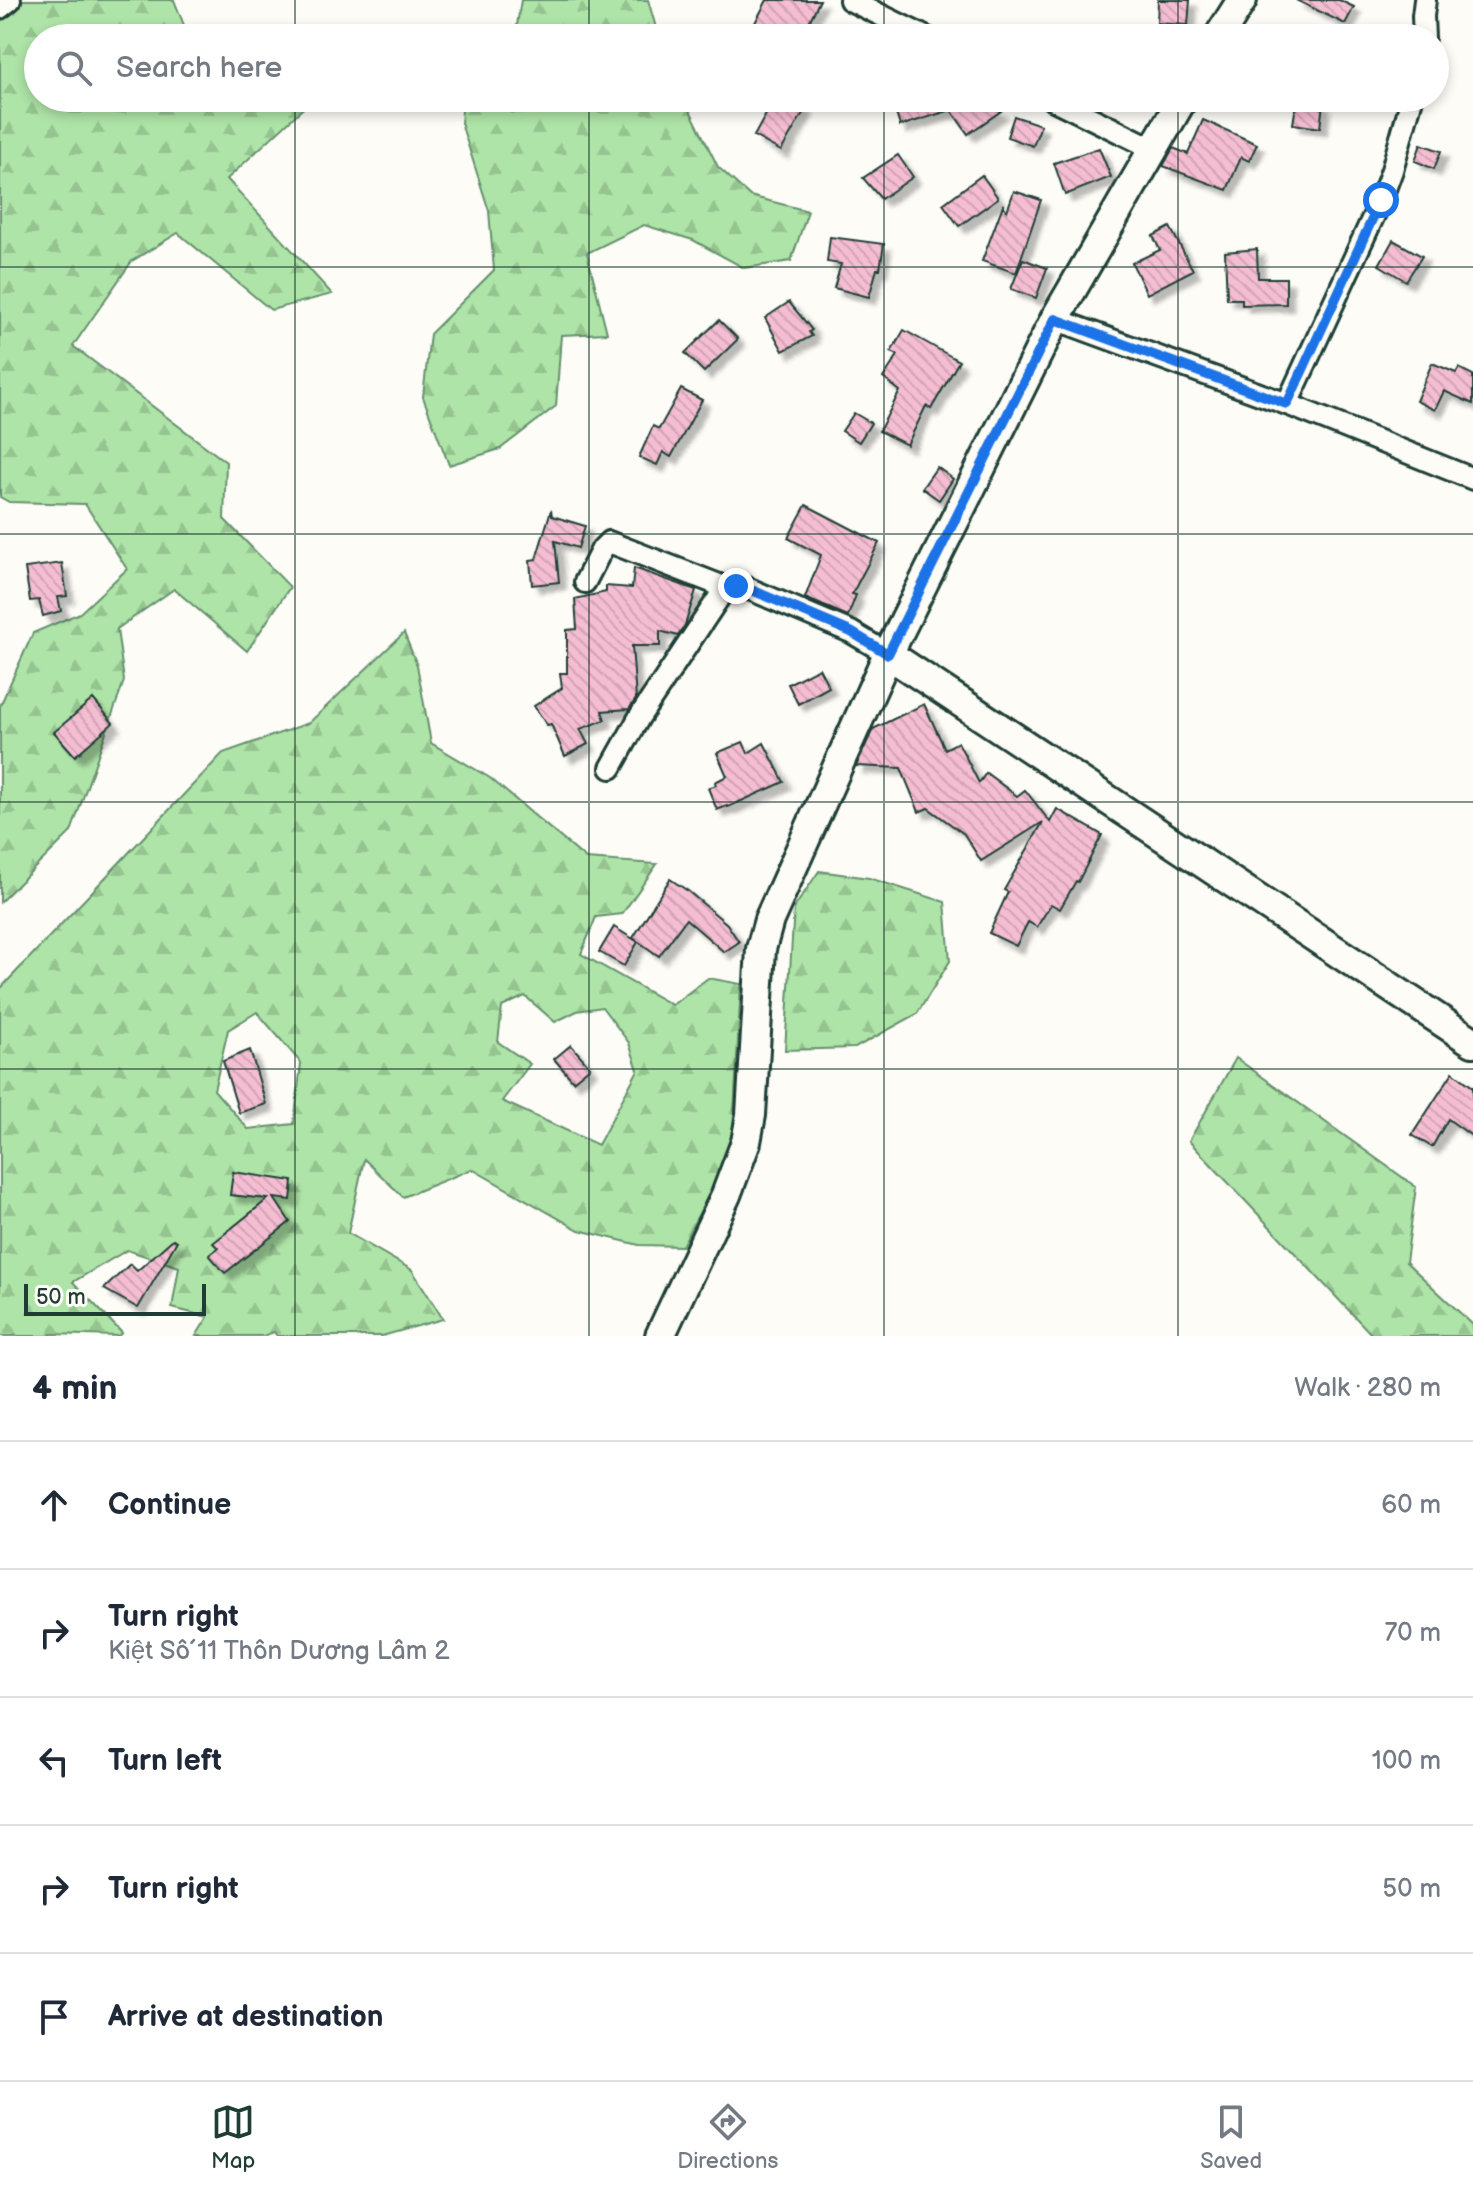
<!DOCTYPE html>
<meta charset="utf-8">
<style>
body{margin:0;font-family:"Balsamiq Sans",sans-serif;background:#f6f6f7;color:#1f2937}
.scale{position:absolute;left:24px;bottom:20px;width:182px;box-sizing:border-box;padding-left:8px;border:4px solid #1f3d34;border-top:0;font-size:22px;line-height:28px;white-space:nowrap;color:#1f3d34;-webkit-text-stroke:6px #fdfcf7;paint-order:stroke}
.stop{position:absolute;width:24px;height:24px;margin:-18px;border:6px solid #1a73e8;border-radius:50%;background:#fff}
.stop.end{background:#1a73e8;border-color:#fff;box-shadow:0 2px 8px #0008}
.list{margin:0;padding:0;list-style:none}
h2{display:flex;justify-content:space-between;align-items:center;height:104px;margin:0;padding:0 32px;font-size:34px}
h2 small{font-size:26px;font-weight:400;color:#747a83}
.list li{display:grid;grid-template-columns:52px 1fr auto;gap:24px;align-items:center;box-sizing:border-box;height:128px;padding:0 32px;border-top:2px solid #e0e1e3}
.list b{display:block;font-size:30px;white-space:nowrap}
.list p{margin:0;font-size:26px;white-space:nowrap;color:#747a83}
.list em{font-size:26px;font-style:normal;color:#747a83}
.icon{flex:none;width:44px;height:44px;fill:none;stroke:currentColor;stroke-width:2;stroke-linecap:round;stroke-linejoin:round}
.map{position:relative;flex:none;width:1473px;height:1336px;overflow:hidden}
.search{position:absolute;background:#fff;box-shadow:0 4px 12px #0003;left:24px;right:24px;top:24px;height:88px;display:flex;align-items:center;gap:20px;box-sizing:border-box;padding:0 28px;border-radius:44px;color:#747a83;font-size:30px}
.sheet{height:744px;background:#fff}
nav{display:flex;justify-content:space-around;align-items:center;box-sizing:border-box;height:112px;border-top:2px solid #e0e1e3;background:#fff;font-size:22px;color:#747a83}
nav a{display:grid;justify-items:center;gap:4px}
nav .on{color:#1f3d34}
.map>svg:first-child{display:block}
.forest{fill:url(#forest-firs);stroke:#66906e;stroke-width:2;fill-rule:evenodd}
.building{fill:url(#building-back-hatch);stroke:#1f3d34;stroke-width:2;filter:url(#shadow)}
.lines{fill:none;stroke-linecap:round;stroke-linejoin:round}
.street-casing{stroke:#1f3d34;stroke-width:26}
.secondary-casing{stroke:#1f3d34;stroke-width:34}
.street{stroke:#fdfcf7;stroke-width:20}
.secondary{stroke:#fdfcf7;stroke-width:28}
.route{stroke:#1a73e8;stroke-width:10}
.grid{fill:none;stroke:#1f3d34;stroke-width:2;stroke-opacity:0.55}
</style>
<div class="map">
<svg width="1473" height="1336" viewBox="0 0 1473 1336">
<defs>
<pattern id="forest-firs" width="22" height="20" patternUnits="userSpaceOnUse" patternTransform="scale(2)"><rect width="22" height="20" fill="#aee4a7"/><path d="M5 1l3.5 6h-7zM16 11l3.5 6h-7z" fill="#95c490"/></pattern>
<pattern id="building-back-hatch" width="6" height="6" patternUnits="userSpaceOnUse" patternTransform="scale(2)"><rect width="6" height="6" fill="#f5bdd2"/><path d="M-1 5l2 2M0 0l6 6M5-1l2 2" fill="none" stroke="#d2a3b5"/></pattern>
<filter id="shadow"><feDropShadow dx="7" dy="7" stdDeviation="2" flood-color="#0004"/></filter>
</defs>
<rect width="100%" height="100%" fill="#fdfcf7"/>
<filter id="ink" filterUnits="userSpaceOnUse"><feTurbulence type="fractalNoise" baseFrequency=".0125" numOctaves="2"/><feDisplacementMap in="SourceGraphic" scale="16" xChannelSelector="R" yChannelSelector="G"/><feConvolveMatrix kernelMatrix="1 2 1 2 8 2 1 2 1" color-interpolation-filters="sRGB"/></filter>
<g filter="url(#ink)">
<g class="forest">
<path d="M0 0H174L189 38H38V98H314L227 179 332 294 271 310 178 233 132 261 73 346 226 462 224 519 290 587 247 651 174 589 117 629 124 681 71 832 0 902V706L33 633 80 613 127 569 85 504 9 502 0 497Z"/>
<path d="M521 0H648L659 38H515Z"/>
<path d="M463 98H684L718 167 750 196 808 211 791 261 744 268 693 240 644 225 587 253 607 333 561 335 556 406 500 449 449 465 423 397 430 334 494 270 489 211 461 123Z"/>
<path d="M404 633 417 665 431 743 490 778 586 859 657 864 622 914 596 917 581 954 672 1005 708 978 741 984 732 1150 682 1246 639 1245 579 1230 472 1169 403 1197 364 1159 348 1233 412 1270 443 1319 382 1336H277L274 1332 263 1336H196L208 1317 172 1308 179 1267 127 1250 73 1282 122 1333 118 1336 51 1334 49 1336H0V989L223 753 309 723ZM525 996 555 1022 577 1011 602 1007 629 1043 638 1070 598 1145 502 1101 530 1064 498 1042 502 1007ZM257 1012 301 1063 294 1124 248 1129 214 1090 228 1030Z"/>
<path d="M819 871 869 878 945 902 950 961 917 1014 855 1048 785 1050 794 908Z"/>
<path d="M1236 1058 1416 1187 1406 1262 1473 1325V1336H1373L1189 1141Z"/>
</g>
<g class="building">
<path d="M767 0H820L801 38H747Z"/>
<path d="M1158 0H1190L1188 25 1157 23Z"/>
<path d="M1296 0H1339L1354 7 1345 24Z"/>
<path d="M775 98H786L806 108 781 151 754 136Z"/>
<path d="M891 98H973L974 102 1001 111 968 134 951 110 900 126Z"/>
<path d="M1297 99 1323 103 1320 128 1293 124Z"/>
<path d="M1014 116 1041 125 1033 146 1007 137Z"/>
<path d="M1203 120 1257 144 1249 161 1241 157 1227 190 1163 166 1173 148 1188 154Z"/>
<path d="M1421 144 1441 151 1434 169 1415 161Z"/>
<path d="M1099 148 1111 177 1065 195 1054 163Z"/>
<path d="M898 155 913 177 881 199 863 178Z"/>
<path d="M982 175 998 198 959 226 943 204Z"/>
<path d="M1014 191 1041 200 1016 273 982 261 1003 205 1007 211Z"/>
<path d="M1170 227 1193 270 1147 294 1132 263 1160 250 1153 236Z"/>
<path d="M830 237 884 244 880 269H877L869 297 834 288 841 264 827 262Z"/>
<path d="M1393 240 1422 256 1406 281 1379 265Z"/>
<path d="M1257 249 1258 278H1286V304L1242 305V299H1227L1225 252Z"/>
<path d="M1023 259 1047 268 1036 298 1011 289Z"/>
<path d="M789 302 812 330 809 332 812 336 783 351 765 318Z"/>
<path d="M719 320 738 339 704 372 685 353Z"/>
<path d="M904 330 959 361 931 409 926 406 907 445 879 431 900 391 883 378 898 355 891 352Z"/>
<path d="M1432 363 1456 373 1459 368 1473 375V404L1444 391 1435 410 1416 401Z"/>
<path d="M681 389 702 400 671 457 663 452 657 465 639 457 653 426 659 429Z"/>
<path d="M854 413 871 423 859 442 842 431Z"/>
<path d="M937 467 953 479 939 500 922 488Z"/>
<path d="M806 505 879 543 852 594 856 595 848 616 805 598 821 555 788 538Z"/>
<path d="M551 510 552 516 585 526 578 548 555 541 559 582 532 585 530 560 536 559Z"/>
<path d="M62 563 67 596 58 597 61 611 43 616 39 600 30 601 25 568Z"/>
<path d="M634 568 696 590 685 625 678 636 660 631V646H632L636 699 629 709 602 711 605 720 580 729 588 744 565 756 551 724 547 725 534 706 562 688 560 673H567V630L577 629 575 599 606 592V586L632 588Z"/>
<path d="M819 668 829 687 798 704 788 684Z"/>
<path d="M93 699 113 723 75 756 54 732Z"/>
<path d="M924 704 945 749 958 742 979 783 986 773 1017 796 1025 790 1050 822 1057 809 1102 835 1078 882 1076 881 1060 909 1051 904 1037 927 1028 922 1016 946 989 933 1008 892 1004 890 1043 822 981 861 964 834 928 808 919 812 901 768 856 766 873 729Z"/>
<path d="M743 742 748 753 764 743 784 782 728 807 727 806 717 810 708 788 716 785 715 782 727 776 717 753Z"/>
<path d="M670 879 688 891 727 924 739 942 724 952 686 919 659 956 633 938Z"/>
<path d="M614 927 638 942 624 966 599 952Z"/>
<path d="M571 1045 590 1067 573 1081 554 1059Z"/>
<path d="M250 1050 266 1104 239 1113 223 1061Z"/>
<path d="M1453 1072 1473 1087V1137L1448 1119 1432 1147 1412 1135Z"/>
<path d="M233 1172 293 1181 291 1200 274 1198 290 1222 225 1273 209 1255 218 1248 213 1243 268 1199 230 1195Z"/>
<path d="M173 1239 177 1241 138 1308 104 1289 130 1264 137 1271Z"/>
</g>
<g class="lines">
<g class="street-casing">
<g id="street">
<path d="M850 0 927 38"/>
<path d="M0 8 10 0"/>
<path d="M1424 38 1423 16 1425 0"/>
<path d="M1050 98 1154 149"/>
<path d="M1055 319 1287 404 1473 479"/>
<path d="M1287 404 1381 200 1392 170 1412 98"/>
<path d="M585 582 602 549 609 542 727 588"/>
<path d="M611 768 640 716 720 596 727 588 732 587 747 588 851 632 888 654"/>
</g>
</g>
<g class="secondary-casing">
<g id="secondary">
<path d="M1218 38 1242 0"/>
<path d="M888 654 1473 1042"/>
<path d="M660 1336 726 1195 746 1142 751 1115 761 949 769 920 888 654 1055 319 1183 98"/>
</g>
</g>
<use href="#street" class="street"/>
<use href="#secondary" class="secondary"/>
</g>
</g>
<g class="lines" filter="url(#ink)">
<path class="route" d="M736 586 754 591 851 632 888 654 1055 319 1287 404 1381 200"/>
</g>
<path class="grid" d="M295 0V38M589 0V38M884 0V38M1178 0V38M295 98V1336M589 98V1336M884 98V1336M1178 98V1336M0 267H1473M0 534H1473M0 802H1473M0 1069H1473"/>
</svg>
<div class="scale">50 m</div>
<div class="stop" style="left:1381px;top:200px"></div>
<div class="stop end" style="left:736px;top:586px"></div>
<div class="search"><svg class="icon" aria-label="search" viewBox="0 0 24 24"><circle cx="10" cy="10" r="6"/><path d="M15 15l6 6"/></svg>Search here</div>
</div>
<section class="sheet">
<h2>4 min<small>Walk · 280 m</small></h2>
<ul class="list">
<li><svg class="icon" aria-label="ahead" viewBox="0 0 24 24"><path d="M12 20V5M6 11l6-6 6 6"/></svg><div><b>Continue</b></div><em>60 m</em></li>
<li><svg class="icon" aria-label="right" viewBox="0 0 24 24"><path d="M7 20v-9h11M14 6l5 5-5 5"/></svg><div><b>Turn right</b><p>Kiệt Số 11 Thôn Dương Lâm 2</p></div><em>70 m</em></li>
<li><svg class="icon" aria-label="left" viewBox="0 0 24 24"><path d="M17 20v-9H6M10 6l-5 5 5 5"/></svg><div><b>Turn left</b></div><em>100 m</em></li>
<li><svg class="icon" aria-label="right" viewBox="0 0 24 24"><path d="M7 20v-9h11M14 6l5 5-5 5"/></svg><div><b>Turn right</b></div><em>50 m</em></li>
<li><svg class="icon" aria-label="arrive" viewBox="0 0 24 24"><path d="M6 21V4h12l-3 4 3 4H6"/></svg><div><b>Arrive at destination</b></div></li>
</ul>
</section>
<nav>
<a class="on"><svg class="icon" aria-label="map" viewBox="0 0 24 24"><path d="M3 6l6-2 6 2 6-2v14l-6 2-6-2-6 2zM9 4v14M15 6v14"/></svg>Map</a>
<a><svg class="icon" aria-label="directions" viewBox="0 0 24 24"><path d="M12 3l9 9-9 9-9-9zM9 14v-3h6M13 9l2 2-2 2"/></svg>Directions</a>
<a><svg class="icon" aria-label="saved" viewBox="0 0 24 24"><path d="M7 4h10v16l-5-4-5 4z"/></svg>Saved</a>
</nav>
